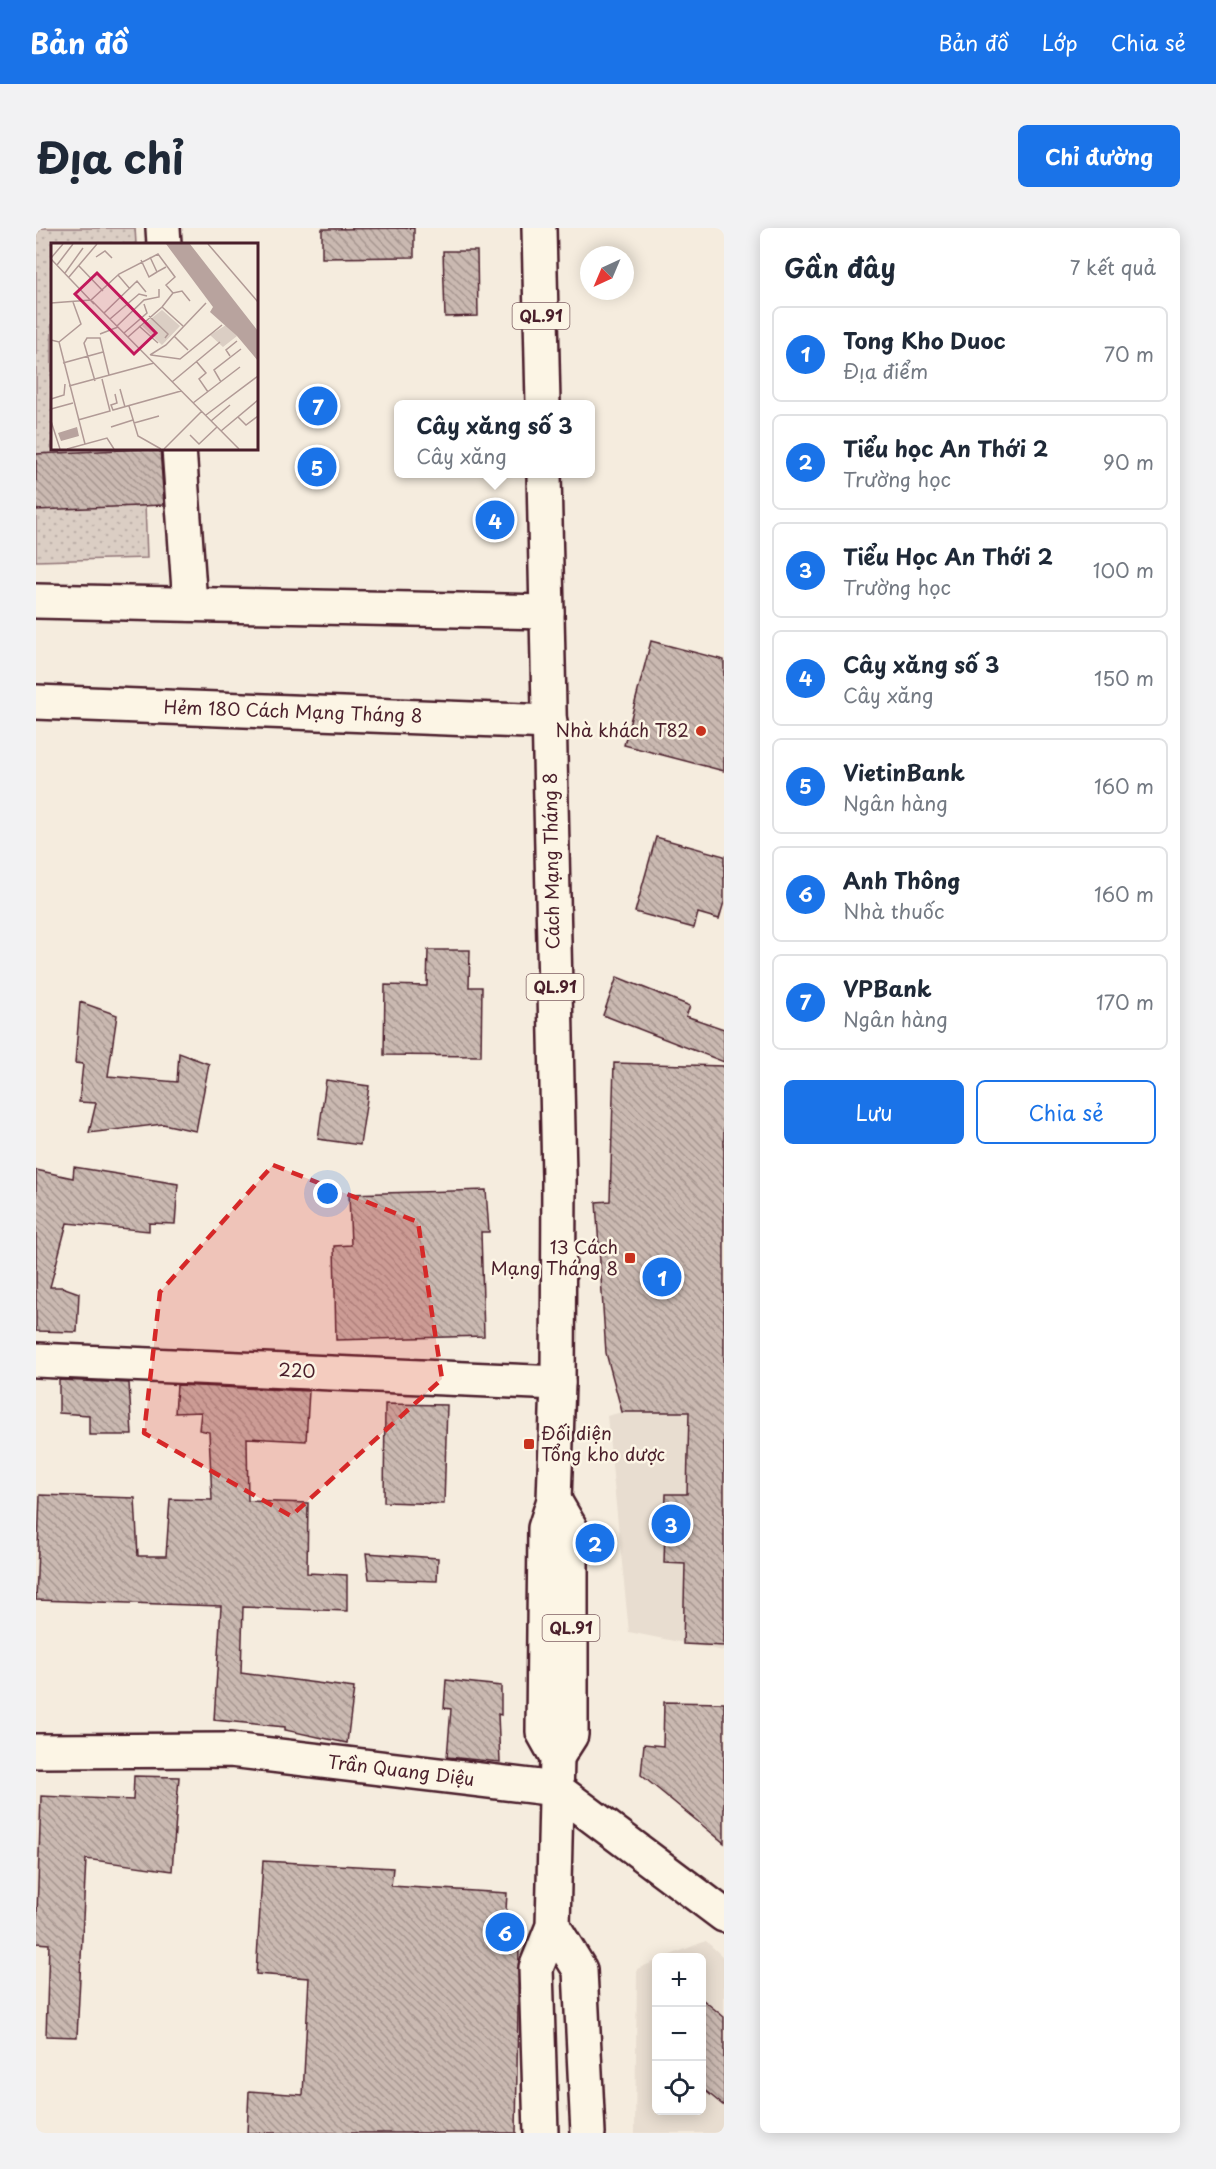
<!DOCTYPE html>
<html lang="vi">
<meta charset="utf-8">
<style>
body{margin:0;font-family:"Playpen Sans",sans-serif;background:#f2f2f3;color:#1f2937}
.controls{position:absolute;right:18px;bottom:18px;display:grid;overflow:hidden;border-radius:9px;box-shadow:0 3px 15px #0003}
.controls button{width:54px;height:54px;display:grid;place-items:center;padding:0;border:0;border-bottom:2px solid #e0e1e3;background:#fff;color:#1f2937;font:30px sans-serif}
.compass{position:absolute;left:544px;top:18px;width:54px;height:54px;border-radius:50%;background:#fff;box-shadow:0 3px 15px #0003;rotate:224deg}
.you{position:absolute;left:292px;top:966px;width:21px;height:21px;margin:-15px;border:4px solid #fff;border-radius:50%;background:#1a73e8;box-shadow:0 0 0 9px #1a73e833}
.badge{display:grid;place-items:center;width:39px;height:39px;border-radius:50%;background:#1a73e8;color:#fff;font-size:20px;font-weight:700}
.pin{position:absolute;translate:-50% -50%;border:3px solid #fff;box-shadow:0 2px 6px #0006}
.popup{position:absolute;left:358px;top:172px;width:201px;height:78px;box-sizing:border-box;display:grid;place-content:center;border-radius:9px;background:#fff;filter:drop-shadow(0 2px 4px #0005);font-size:20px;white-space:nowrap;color:#747a83}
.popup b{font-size:22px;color:#1f2937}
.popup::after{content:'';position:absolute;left:50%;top:100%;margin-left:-12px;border:12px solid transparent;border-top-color:#fff}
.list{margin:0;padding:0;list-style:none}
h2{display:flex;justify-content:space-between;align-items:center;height:78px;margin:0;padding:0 24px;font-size:26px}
h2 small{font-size:20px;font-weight:400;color:#747a83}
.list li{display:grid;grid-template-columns:39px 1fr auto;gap:18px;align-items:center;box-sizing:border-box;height:96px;margin:0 12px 12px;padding:0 12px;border:2px solid #e0e1e3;border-radius:9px}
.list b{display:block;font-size:22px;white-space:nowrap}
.list p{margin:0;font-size:20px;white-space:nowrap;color:#747a83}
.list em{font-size:20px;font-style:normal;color:#747a83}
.actions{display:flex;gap:12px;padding:18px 24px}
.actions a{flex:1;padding:14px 0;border:2px solid #1a73e8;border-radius:9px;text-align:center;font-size:21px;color:#1a73e8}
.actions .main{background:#1a73e8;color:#fff}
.icon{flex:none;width:33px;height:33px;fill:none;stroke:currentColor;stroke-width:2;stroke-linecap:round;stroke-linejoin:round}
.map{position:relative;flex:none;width:688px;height:1905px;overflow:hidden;border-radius:9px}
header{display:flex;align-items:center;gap:36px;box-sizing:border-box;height:84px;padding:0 30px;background:#1a73e8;color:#fff}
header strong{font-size:28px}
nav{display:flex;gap:33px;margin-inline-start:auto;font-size:21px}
.intro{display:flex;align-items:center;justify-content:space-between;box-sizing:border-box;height:144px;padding:0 36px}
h1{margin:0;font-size:42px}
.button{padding:15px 27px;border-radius:9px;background:#1a73e8;color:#fff;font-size:21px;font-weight:700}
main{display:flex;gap:36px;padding:0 36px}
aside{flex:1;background:#fff;border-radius:9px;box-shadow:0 3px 15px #0003}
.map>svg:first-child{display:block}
.built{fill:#e8ddd0}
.grass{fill:url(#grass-dots);stroke:#927678;stroke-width:1.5}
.building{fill:url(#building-back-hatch);stroke:#4a1f2b;stroke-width:1.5}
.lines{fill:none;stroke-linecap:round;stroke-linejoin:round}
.minor-casing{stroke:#4a1f2b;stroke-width:38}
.highway-casing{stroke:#4a1f2b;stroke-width:38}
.minor{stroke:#fcf5e5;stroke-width:33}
.highway{stroke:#fcf5e5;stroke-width:33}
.marked{fill:#d62828;fill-opacity:0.2;stroke:#d62828;stroke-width:4.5;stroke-dasharray:12 8;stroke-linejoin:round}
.poi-dot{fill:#c8321e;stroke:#fcf5e5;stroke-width:2}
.labels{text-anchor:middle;stroke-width:5;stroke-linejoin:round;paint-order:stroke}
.shield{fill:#fcf5e5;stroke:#7f5f63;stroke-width:1.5}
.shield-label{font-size:16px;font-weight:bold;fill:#4a1f2b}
.street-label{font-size:18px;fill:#4a1f2b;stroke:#fcf5e5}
.poi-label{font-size:18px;fill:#4a1f2b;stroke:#fcf5e5;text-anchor:end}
.inset-road{fill:none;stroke:#b19a96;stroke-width:1.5}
.view{fill:#c2185b;fill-opacity:0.15;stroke:#c2185b;stroke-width:3}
.inset-edge{fill:none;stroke:#4a1f2b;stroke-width:3}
</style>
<header>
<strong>Bản đồ</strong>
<nav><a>Bản đồ</a><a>Lớp</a><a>Chia sẻ</a></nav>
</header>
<div class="intro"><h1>Địa chỉ</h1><a class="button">Chỉ đường</a></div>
<main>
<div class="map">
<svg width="688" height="1905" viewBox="0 0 688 1905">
<defs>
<pattern id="grass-dots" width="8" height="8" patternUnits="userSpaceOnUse" patternTransform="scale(1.5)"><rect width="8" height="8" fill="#dbcec4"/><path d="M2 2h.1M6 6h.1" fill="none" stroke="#bdb0a9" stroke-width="1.8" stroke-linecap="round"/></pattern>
<pattern id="building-back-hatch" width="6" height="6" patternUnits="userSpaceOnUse" patternTransform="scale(1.5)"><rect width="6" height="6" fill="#cab9b1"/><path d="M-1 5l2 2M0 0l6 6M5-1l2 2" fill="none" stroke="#a69690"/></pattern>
</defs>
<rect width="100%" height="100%" fill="#f5ecde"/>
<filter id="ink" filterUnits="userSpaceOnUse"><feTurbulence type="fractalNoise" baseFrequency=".0167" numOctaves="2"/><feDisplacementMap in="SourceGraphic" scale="12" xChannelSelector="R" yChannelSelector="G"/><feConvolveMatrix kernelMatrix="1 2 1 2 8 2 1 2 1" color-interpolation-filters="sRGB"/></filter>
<g filter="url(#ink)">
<g class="built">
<path d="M586 1184H688V1423L593 1404 571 1188Z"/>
<path d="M670 1713 688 1730V1905H599L601 1741 620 1733V1882H666V1730L629 1729Z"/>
</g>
<path class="grass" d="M0 0H99L100 16H16V220L107 221 111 330 0 333Z"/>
<g class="building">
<path d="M378 0V29L286 30V1Z"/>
<path d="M407 23H441L442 88 409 89Z"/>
<path d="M124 220 128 277 0 282V226Z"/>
<path d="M615 413 688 432V543L588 517Z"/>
<path d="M620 609 688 628V674L683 691 662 685 658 700 599 684Z"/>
<path d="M392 722H434L433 759H446L445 828 348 827 349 757 391 758Z"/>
<path d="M581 749 654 778 650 788 688 801V834L567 787Z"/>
<path d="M44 774 81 787 72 848 141 854 143 825 173 836 160 903 127 896 53 905 60 875 43 874 47 836 39 835Z"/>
<path d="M578 835 688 838V1418L647 1416 649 1336 628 1335 630 1266H651L653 1184H586L570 1125 560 974 574 973Z"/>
<path d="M290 852 333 858 324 917 282 911Z"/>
<path d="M38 939 142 956 139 996 113 995V1003L31 995 14 1059H26L43 1065 41 1104 0 1103V942L37 950Z"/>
<path d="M450 962 453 1004H445L448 1108 300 1112 298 1018 315 1017 313 966Z"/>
<path d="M23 1152 93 1155 96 1207H53V1187L23 1185Z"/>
<path d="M141 1157 273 1163 270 1213 211 1210 212 1273 272 1275 271 1345 311 1347V1383L207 1379 205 1445 318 1460 311 1515 249 1502V1499L178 1492 185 1378 0 1372 4 1267 99 1270 102 1328H130L134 1271 176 1272 173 1204 163 1202 165 1184 139 1185Z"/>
<path d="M349 1176 411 1177 408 1276 348 1274Z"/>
<path d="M330 1325 402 1330 401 1353 333 1351Z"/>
<path d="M410 1452 465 1458V1487L462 1486 464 1534 411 1529 415 1481 408 1480Z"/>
<path d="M628 1474 688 1475V1615L605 1547 608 1516 627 1518Z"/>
<path d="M98 1548 143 1549 136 1643 50 1631 41 1809 10 1808 13 1716 0 1715 5 1568 97 1572Z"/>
<path d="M227 1633 357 1640 355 1658 471 1665 468 1717 483 1718 480 1905H211L213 1863 267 1867 273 1750 220 1746Z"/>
<path d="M666 1771 688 1789V1878L666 1860Z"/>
</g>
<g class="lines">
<g class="minor-casing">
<g id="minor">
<path d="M127 0 128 16"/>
<path d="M143 220 154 376"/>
<path d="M0 373 511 384"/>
<path d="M0 474 514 494"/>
<path d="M0 1132 522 1155"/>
<path d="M0 1523 194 1522 520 1561 688 1687"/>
</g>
</g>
<g class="highway-casing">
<g id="highway">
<path d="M503 0 507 176"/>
<path d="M518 1272 535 1301V1507L521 1529"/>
<path d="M517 1698 544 1742 552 1905"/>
<path d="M505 1905 500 1740 517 1698 521 1529 507 1504 509 1300 518 1272 522 1155 523 949 508 246"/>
</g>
</g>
<use href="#minor" class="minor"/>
<use href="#highway" class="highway"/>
</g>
</g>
<path class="marked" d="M237 937 382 994 406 1151 255 1288 108 1205 124 1064Z"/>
<g class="poi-dot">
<circle cx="665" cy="503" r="6"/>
<rect x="588" y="1024" width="12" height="12" rx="3"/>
<rect x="487" y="1210" width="12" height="12" rx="3"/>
</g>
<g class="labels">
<g class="shield">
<rect x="476.5" y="75" width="57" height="26" rx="4.5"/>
<rect x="490.5" y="746" width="57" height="26" rx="4.5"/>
<rect x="506.5" y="1387" width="57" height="26" rx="4.5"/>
</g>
<g class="shield-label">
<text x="505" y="94">QL.91</text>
<text x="519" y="765">QL.91</text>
<text x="535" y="1406">QL.91</text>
</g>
<g class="street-label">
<text transform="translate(257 484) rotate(2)" y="6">Hẻm 180 Cách Mạng Tháng 8</text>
<text transform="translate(516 633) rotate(-91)" y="6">Cách Mạng Tháng 8</text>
<text transform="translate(261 1143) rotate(3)" y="6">220</text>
<text transform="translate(365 1543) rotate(7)" y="6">Trần Quang Diệu</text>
</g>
<g class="poi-label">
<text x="653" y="509">Nhà khách T82</text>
<text x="582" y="1026">13 Cách<tspan x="582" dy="21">Mạng Tháng 8</tspan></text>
<text x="505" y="1212" text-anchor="start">Đối diện<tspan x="505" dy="21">Tổng kho dược</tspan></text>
</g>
</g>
<g transform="translate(15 15)">
<rect width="207" height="207" fill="#f5ecde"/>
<path d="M111 67 129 83 111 102 91 83ZM175 82 186 93 172 104 159 92Z" fill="#dbcec4"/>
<path d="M115 1H139L207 88V118L186 93 159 69 162 64ZM26 184 28 193 10 198 7 190Z" fill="#b8a39e"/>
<path class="inset-road" d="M157 1 207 59M45 14 54 8 61 15M99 14 106 29 115 24M0 15 12 1M0 16 43 61M90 17 98 34 106 29M6 22 22 1M28 23 52 48M14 30 32 5M67 32 79 46M18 34 46 1M122 50 131 48 139 58M41 58 188 206M0 60 40 57 68 31 107 11 124 34 115 42 122 50 111 64M53 70 86 38 95 49M98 73 117 91 114 95M59 76 88 51 96 53M66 83 93 57 108 54V46M88 83 107 100M73 90 96 70 93 61M49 91 67 84M123 93 137 107M77 94 111 64 132 83M0 97 8 99 30 81 22 59M8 99 34 201M99 112 115 102 155 60M100 112 129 116 171 82M179 113 175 107 186 98M145 118 155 130 148 136 157 149M12 120 52 109M44 138 33 100 36 95H49L58 132M121 139 169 99M170 139 163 127 190 106M18 143 103 120M69 146 74 164M64 151 66 160 60 162 62 167 130 148M0 156 13 152 14 141M142 160 189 124M78 163 87 193 110 206M0 166 22 160M155 172 207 133M187 174 195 182 207 173M27 177 59 168 51 136M0 178 9 206M160 178 179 162M83 180 108 173M60 184 82 177M170 188 207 157M139 192 148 201 166 184M16 206 56 195 63 206M113 206 151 168"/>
<path class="view" d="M46 30 105 90 83 111 24 51Z"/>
<rect width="207" height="207" class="inset-edge"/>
</g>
</svg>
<div class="controls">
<button>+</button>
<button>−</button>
<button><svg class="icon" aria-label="locate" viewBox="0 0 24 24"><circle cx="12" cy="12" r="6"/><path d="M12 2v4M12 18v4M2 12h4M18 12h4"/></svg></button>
</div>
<svg class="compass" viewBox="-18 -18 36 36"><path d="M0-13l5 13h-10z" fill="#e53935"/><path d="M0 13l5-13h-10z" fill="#747a83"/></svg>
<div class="you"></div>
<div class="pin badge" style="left:626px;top:1049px">1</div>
<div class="pin badge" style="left:559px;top:1315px">2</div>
<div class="pin badge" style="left:635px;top:1296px">3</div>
<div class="pin badge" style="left:459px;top:292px">4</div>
<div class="popup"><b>Cây xăng số 3</b>Cây xăng</div>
<div class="pin badge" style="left:281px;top:239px">5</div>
<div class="pin badge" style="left:469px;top:1704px">6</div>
<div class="pin badge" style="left:282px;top:178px">7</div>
</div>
<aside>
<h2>Gần đây<small>7 kết quả</small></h2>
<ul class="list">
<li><span class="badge">1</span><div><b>Tong Kho Duoc</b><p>Địa điểm</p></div><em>70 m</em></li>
<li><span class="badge">2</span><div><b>Tiểu học An Thới 2</b><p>Trường học</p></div><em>90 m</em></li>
<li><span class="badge">3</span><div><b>Tiểu Học An Thới 2</b><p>Trường học</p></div><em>100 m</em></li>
<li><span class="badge">4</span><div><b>Cây xăng số 3</b><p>Cây xăng</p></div><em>150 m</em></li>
<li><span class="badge">5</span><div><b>VietinBank</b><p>Ngân hàng</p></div><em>160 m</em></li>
<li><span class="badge">6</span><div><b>Anh Thông</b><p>Nhà thuốc</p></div><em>160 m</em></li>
<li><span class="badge">7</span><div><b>VPBank</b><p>Ngân hàng</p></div><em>170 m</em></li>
</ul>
<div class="actions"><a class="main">Lưu</a><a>Chia sẻ</a></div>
</aside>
</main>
